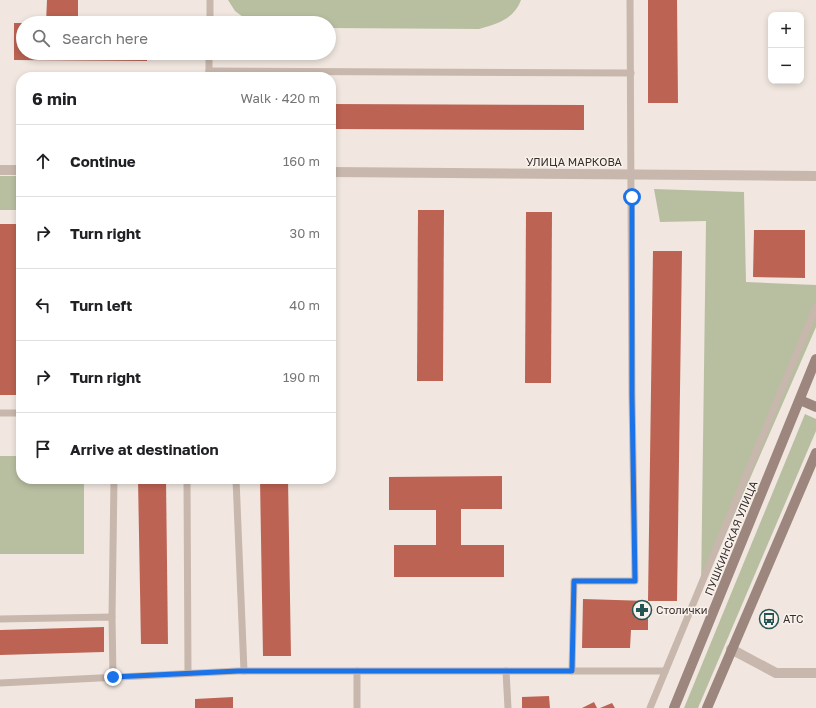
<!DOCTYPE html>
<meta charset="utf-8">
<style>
body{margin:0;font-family:"Golos Text",sans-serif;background:#f6f6f6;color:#202124}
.controls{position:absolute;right:12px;top:12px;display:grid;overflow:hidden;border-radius:8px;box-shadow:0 2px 6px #0003}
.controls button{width:36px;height:36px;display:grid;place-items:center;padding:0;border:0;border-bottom:1px solid #e0e0e0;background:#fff;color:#202124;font:20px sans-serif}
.stop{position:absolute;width:12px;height:12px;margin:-9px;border:3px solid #1a73e8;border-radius:50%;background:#fff}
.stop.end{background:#1a73e8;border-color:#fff;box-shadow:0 1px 4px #0008}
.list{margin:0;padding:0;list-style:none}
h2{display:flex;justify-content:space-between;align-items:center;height:52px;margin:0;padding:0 16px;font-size:17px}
h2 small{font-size:13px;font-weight:400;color:#757577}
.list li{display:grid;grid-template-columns:26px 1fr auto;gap:12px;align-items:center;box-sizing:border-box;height:72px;padding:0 16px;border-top:1px solid #e0e0e0}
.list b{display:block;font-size:15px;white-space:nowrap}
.list em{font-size:13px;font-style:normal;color:#757577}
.icon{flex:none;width:22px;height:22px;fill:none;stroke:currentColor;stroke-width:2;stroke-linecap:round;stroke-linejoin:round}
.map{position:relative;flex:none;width:816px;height:708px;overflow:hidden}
.search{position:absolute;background:#fff;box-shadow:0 2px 6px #0003;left:16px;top:16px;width:320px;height:44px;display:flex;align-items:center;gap:10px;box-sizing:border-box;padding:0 14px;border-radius:22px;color:#757577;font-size:15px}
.panel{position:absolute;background:#fff;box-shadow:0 2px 6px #0003;left:16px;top:72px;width:320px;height:412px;border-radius:16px}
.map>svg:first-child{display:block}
.green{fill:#b8bfa1}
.building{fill:#bc6353}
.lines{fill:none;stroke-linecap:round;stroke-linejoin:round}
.service{stroke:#c8b7ac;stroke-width:7}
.minor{stroke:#c8b7ac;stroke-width:10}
.tertiary{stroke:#c8b7ac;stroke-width:10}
.secondary{stroke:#9c867e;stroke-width:10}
.route{stroke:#1a73e8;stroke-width:5}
.labels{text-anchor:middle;stroke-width:3;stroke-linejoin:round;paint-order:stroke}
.street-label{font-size:11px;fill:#372d2b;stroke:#f9f2ec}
.poi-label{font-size:11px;fill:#372d2b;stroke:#f9f2ec;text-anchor:start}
</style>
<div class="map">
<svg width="816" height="708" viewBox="0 0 816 708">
<rect width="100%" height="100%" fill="#f1e7e0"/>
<g class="green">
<path d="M228 0H521C514 19 497 24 479 29L329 28V23H251L235 11Z"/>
<rect x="0" y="176" width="21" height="34"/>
<path d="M654 189 744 192 746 282 816 285V327L701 591 706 221 660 222Z"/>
<path d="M805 414 816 419V431L698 708H684Z"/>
<path d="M0 456H21V479H84V554H0Z"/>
</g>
<g class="building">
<path d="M47 0H78V23H46Z"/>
<path d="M648 0H677L678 103H648Z"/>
<path d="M14 23H23V53H147V61L14 60Z"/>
<path d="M331 104 584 105V130L331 129Z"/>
<path d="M418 210H444L443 381H417Z"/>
<path d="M526 212H552L551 383H525Z"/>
<path d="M0 224H21L20 395H0Z"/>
<path d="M754 230H805V278L753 277Z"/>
<path d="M653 251H682L677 601H648Z"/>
<path d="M502 476V509H461V545H504V577H394V545H436V510H389V477Z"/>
<path d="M138 479H166L168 644H141Z"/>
<path d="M260 479H288L291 656H263Z"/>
<path d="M583 599 648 601V630H631L630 648H582Z"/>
<path d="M104 627V652L0 655V630Z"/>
<path d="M549 696 550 708H522V697Z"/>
<path d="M233 697V708H195V699Z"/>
<path d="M594 702 597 708H582Z"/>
<path d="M612 703 615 708H600Z"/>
</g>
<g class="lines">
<g class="service">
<path d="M210 23V0"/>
<path d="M209 71 631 73"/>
<path d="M209 77V53"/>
<path d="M0 413H21"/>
<path d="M187 479 188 673"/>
<path d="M236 479 244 671"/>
<path d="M112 617 114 479"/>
<path d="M0 619 112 617 113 677"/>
<path d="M357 671V708"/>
<path d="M506 671 508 708"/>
<path d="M572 671 574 581H635L632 395 630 0"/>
<path d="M0 683 238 671H665"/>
<path d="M650 708 816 307"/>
</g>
<path class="minor" d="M731 649 776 673H816"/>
<g class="tertiary">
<path d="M0 170H21"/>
<path d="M331 172 816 176"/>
</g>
<g class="secondary">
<path d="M800 400 816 407"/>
<path d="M674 708 816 359"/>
<path d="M707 708 816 453"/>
</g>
</g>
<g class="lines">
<path class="route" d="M113 677 238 671H572L574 581H635L632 395V197"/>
</g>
<defs>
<g id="pharmacy-ring" transform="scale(1)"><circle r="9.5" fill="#f9f2ec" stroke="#235554" stroke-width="1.5"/><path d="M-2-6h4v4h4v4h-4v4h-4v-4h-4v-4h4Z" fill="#235554"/></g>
<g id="bus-ring" transform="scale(1)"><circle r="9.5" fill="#f9f2ec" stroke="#235554" stroke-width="1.5"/><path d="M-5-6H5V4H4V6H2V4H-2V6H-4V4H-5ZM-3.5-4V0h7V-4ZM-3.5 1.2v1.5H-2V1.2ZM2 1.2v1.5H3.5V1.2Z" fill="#235554"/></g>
</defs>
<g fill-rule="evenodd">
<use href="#pharmacy-ring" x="642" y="610"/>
<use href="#bus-ring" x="769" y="619"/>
</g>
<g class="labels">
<g class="street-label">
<text x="574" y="166">УЛИЦА МАРКОВА</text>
<text transform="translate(731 538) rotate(-68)" y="4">ПУШКИНСКАЯ УЛИЦА</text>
</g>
<g class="poi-label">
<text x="656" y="614">Столички</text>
<text x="783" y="623">АТС</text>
</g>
</g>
</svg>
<div class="controls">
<button>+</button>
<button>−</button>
</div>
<div class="stop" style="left:632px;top:197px"></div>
<div class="stop end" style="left:113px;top:677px"></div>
<div class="search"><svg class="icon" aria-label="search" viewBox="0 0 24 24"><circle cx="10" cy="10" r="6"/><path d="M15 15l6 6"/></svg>Search here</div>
<section class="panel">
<h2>6 min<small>Walk · 420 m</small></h2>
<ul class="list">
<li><svg class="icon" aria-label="ahead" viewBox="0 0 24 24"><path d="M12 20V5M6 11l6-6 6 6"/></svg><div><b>Continue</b></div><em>160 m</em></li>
<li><svg class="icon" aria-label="right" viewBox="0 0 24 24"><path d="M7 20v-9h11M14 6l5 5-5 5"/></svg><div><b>Turn right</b></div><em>30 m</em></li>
<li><svg class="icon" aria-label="left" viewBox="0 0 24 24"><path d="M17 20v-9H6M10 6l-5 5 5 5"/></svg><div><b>Turn left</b></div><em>40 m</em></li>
<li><svg class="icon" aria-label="right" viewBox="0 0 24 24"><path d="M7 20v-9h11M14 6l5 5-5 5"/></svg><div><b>Turn right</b></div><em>190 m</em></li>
<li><svg class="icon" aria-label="arrive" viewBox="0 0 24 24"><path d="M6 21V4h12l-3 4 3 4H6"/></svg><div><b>Arrive at destination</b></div></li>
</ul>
</section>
</div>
